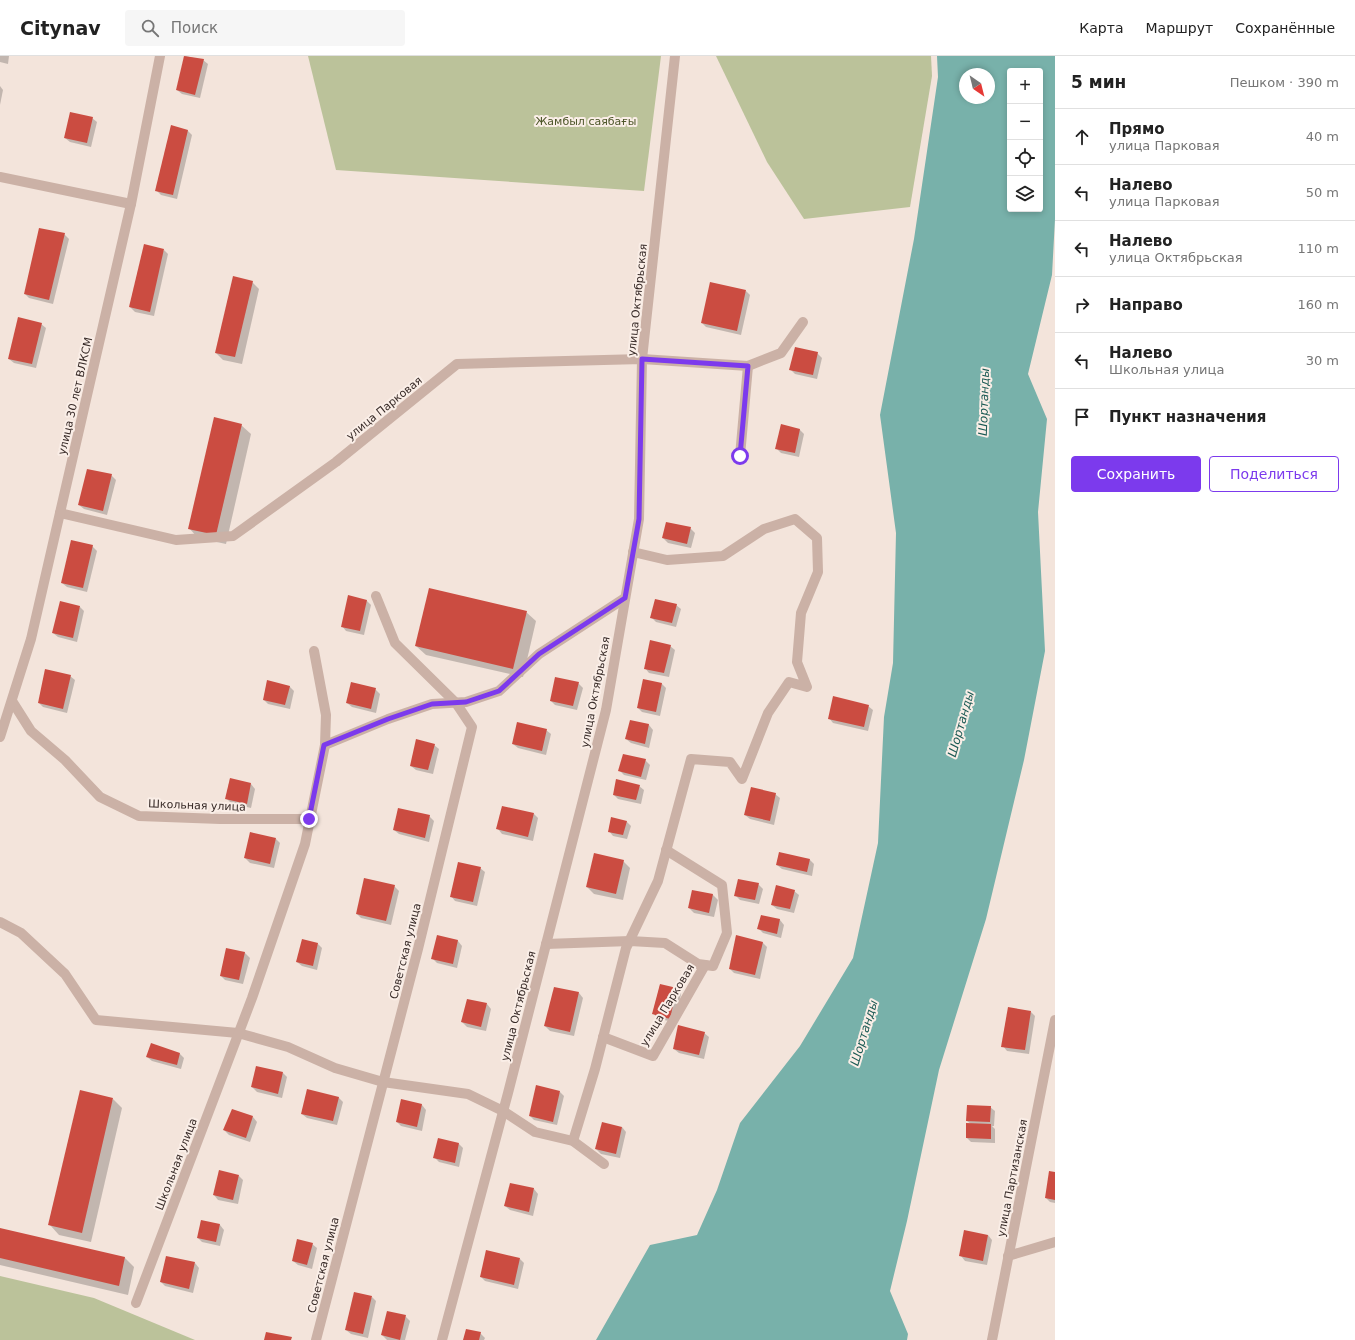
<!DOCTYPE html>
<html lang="ru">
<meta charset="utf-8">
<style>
body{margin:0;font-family:"DejaVu Sans",sans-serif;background:#f6f6f6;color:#222}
.controls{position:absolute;right:12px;top:12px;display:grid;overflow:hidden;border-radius:4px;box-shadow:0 2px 6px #0003}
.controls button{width:36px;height:36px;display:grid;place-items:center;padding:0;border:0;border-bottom:1px solid #e0e0e0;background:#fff;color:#222;font:20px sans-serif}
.compass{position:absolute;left:959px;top:12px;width:36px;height:36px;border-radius:50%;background:#fff;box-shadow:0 2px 6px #0003;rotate:145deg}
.stop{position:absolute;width:12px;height:12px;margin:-9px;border:3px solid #7c3aed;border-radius:50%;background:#fff}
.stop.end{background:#7c3aed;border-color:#fff;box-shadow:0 1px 4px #0008}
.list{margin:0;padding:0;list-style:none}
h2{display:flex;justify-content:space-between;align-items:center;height:52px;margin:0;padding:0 16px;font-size:17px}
h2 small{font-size:13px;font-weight:400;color:#767676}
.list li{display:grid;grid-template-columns:26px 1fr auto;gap:12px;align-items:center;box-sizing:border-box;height:56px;padding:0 16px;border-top:1px solid #e0e0e0}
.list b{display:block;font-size:15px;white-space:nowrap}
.list p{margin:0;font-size:13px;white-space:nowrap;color:#767676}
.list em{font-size:13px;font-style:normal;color:#767676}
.actions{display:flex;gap:8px;padding:12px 16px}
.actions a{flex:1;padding:9px 0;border:1px solid #7c3aed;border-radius:4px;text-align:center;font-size:14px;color:#7c3aed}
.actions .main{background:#7c3aed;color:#fff}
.icon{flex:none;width:22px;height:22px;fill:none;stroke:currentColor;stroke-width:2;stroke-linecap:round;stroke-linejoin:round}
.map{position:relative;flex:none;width:1055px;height:1284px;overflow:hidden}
header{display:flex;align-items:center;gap:24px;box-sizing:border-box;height:56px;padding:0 20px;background:#fff;border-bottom:1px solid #e0e0e0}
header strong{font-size:19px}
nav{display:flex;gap:22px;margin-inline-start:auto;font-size:14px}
.search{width:280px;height:36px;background:#f6f6f6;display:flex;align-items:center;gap:10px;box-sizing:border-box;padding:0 14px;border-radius:4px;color:#767676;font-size:15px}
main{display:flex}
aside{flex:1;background:#fff}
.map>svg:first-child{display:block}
.green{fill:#bbc29a}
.water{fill:#78b1aa;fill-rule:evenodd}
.shadow{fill:#0003}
.building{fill:#cb4c41}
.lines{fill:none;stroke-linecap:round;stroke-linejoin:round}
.minor{stroke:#cbb1a6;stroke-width:10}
.tertiary{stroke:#cbb1a6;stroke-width:10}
.route{stroke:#7c3aed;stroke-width:5}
.labels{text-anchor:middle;stroke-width:4;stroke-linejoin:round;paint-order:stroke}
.park-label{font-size:11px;fill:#4d562a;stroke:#faeee7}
.street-label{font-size:11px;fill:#372a27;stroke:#faeee7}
.water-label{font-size:12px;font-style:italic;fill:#1b5a54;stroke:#faeee7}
</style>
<header>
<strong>Citynav</strong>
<div class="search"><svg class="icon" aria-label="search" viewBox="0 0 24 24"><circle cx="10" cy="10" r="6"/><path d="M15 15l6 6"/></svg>Поиск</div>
<nav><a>Карта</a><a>Маршрут</a><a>Сохранённые</a></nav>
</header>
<main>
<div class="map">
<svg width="1055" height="1284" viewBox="0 0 1055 1284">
<rect width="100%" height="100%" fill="#f3e4db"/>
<g class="green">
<path d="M308 0H661L644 135 336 114Z"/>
<path d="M716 0H931L932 20 910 151 804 163 767 106Z"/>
<path d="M0 1220 94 1242 195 1284H0Z"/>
</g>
<path class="water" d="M937 0H1055V163L1052 219 1028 318 1047 363 1038 456 1045 595 1024 704 986 863 939 1014 907 1165 890 1235 908 1278 907 1284H596L650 1189 697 1179 717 1134 740 1067 800 990 853 902 878 787 884 661 893 607 896 477 880 359 914 183 938 21ZM1010 15H1040V153H1010ZM965 18H989V42H965Z"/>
<g class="shadow">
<path d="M0 0H9L8 8 0 6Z"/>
<path d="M185 0 203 4 208 8 200 42 182 38 177 34Z"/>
<path d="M0 30 3 34 0 49Z"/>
<path d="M92 62 97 66 91 91 70 86 65 82Z"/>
<path d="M187 74 192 79 177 143 161 139 157 135Z"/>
<path d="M64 178 69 183 53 248 29 242 25 238Z"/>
<path d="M164 194 168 198 154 260 135 256 130 251Z"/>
<path d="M252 226 259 233 242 308 223 304 216 297Z"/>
<path d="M746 235 750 239 741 279 706 271 702 267Z"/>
<path d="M41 268 46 272 36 312 14 307 9 303Z"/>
<path d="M817 297 822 302 817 323 795 318 791 314Z"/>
<path d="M241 369 251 378 226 488 198 482 189 472Z"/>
<path d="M781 370 800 374 804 378 799 401 781 397 776 392Z"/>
<path d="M111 419 116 424 107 459 84 453 79 449Z"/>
<path d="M690 472 695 477 691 492 668 487 663 482Z"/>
<path d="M92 490 97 495 87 536 67 531 62 527Z"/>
<path d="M366 544 371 549 364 579 346 575 342 570Z"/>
<path d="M676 549 681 553 676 571 656 566 652 562Z"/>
<path d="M80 551 84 555 77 586 58 581 53 577Z"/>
<path d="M526 556 536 565 523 621 426 599 416 590Z"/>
<path d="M670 590 675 594 669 621 649 617 645 612Z"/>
<path d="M70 620 75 624 67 657 43 651 39 647Z"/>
<path d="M644 624 662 628 666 632 660 660 642 656 638 652Z"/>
<path d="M578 627 583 632 577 654 555 649 551 645Z"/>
<path d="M289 630 294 635 290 653 268 648 264 644Z"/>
<path d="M375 633 380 638 376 657 352 651 347 647Z"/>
<path d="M868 650 873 654 868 675 833 667 829 662Z"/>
<path d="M631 665 649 669 653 674 649 692 631 687 626 683Z"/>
<path d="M546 674 551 678 546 699 518 692 513 688Z"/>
<path d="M434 689 439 693 433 718 416 714 411 710Z"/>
<path d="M645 704 650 709 646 724 624 719 620 715Z"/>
<path d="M230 723 251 728 255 733 251 752 231 747 226 742Z"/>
<path d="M639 730 644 734 641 748 618 743 614 739Z"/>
<path d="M775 738 780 742 774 769 750 763 745 759Z"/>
<path d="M534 758 538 762 533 785 502 778 498 773Z"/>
<path d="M429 760 434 765 429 786 399 778 394 774Z"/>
<path d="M626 765 631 770 627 783 613 780 609 775Z"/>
<path d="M276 783 280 787 274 812 250 807 245 802Z"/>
<path d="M810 804 814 808 812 820 782 813 777 809Z"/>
<path d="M623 805 630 812 623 844 594 838 587 831Z"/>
<path d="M480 812 485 816 477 850 455 845 451 840Z"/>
<path d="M758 828 763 833 759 848 740 844 735 839Z"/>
<path d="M394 830 399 835 391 869 361 862 357 858Z"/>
<path d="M693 835 713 839 718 844 714 861 694 857 689 852Z"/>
<path d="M794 835 799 839 794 857 777 853 772 849Z"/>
<path d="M780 864 784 869 781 882 763 877 759 873Z"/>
<path d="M438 880 458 885 462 890 457 912 437 907 433 903Z"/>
<path d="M737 881 763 887 767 891 760 923 734 917 730 913Z"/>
<path d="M318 888 322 892 317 914 302 910 297 906Z"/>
<path d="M227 893 245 897 250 902 243 928 225 924 221 920Z"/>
<path d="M660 929 677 933 681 938 675 966 658 963 654 958Z"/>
<path d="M555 932 579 937 583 942 574 980 550 975 545 970Z"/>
<path d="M487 948 491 953 486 975 467 971 462 966Z"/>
<path d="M1031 956 1035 960 1029 998 1007 995 1003 990Z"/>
<path d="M704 977 709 981 704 1003 679 997 674 993Z"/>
<path d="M180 998 184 1002 181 1013 152 1005 147 1001Z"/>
<path d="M283 1017 287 1021 282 1042 257 1036 252 1031Z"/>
<path d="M560 1036 564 1040 557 1069 534 1064 530 1060Z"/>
<path d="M338 1041 343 1046 337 1069 307 1062 302 1058Z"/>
<path d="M113 1043 122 1052 91 1186 59 1179 50 1169Z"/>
<path d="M402 1044 422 1049 426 1054 422 1075 401 1070 397 1066Z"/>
<path d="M990 1051 995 1055 994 1070H992L995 1073V1087L971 1086 967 1082 971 1068 967 1065Z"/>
<path d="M253 1061 257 1066 250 1086 229 1079 224 1074Z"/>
<path d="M622 1071 626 1076 620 1102 601 1098 596 1093Z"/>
<path d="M459 1088 463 1092 459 1111 439 1106 435 1102Z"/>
<path d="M1055 1117V1147L1050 1146 1046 1142Z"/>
<path d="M239 1120 243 1124 238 1148 218 1144 214 1139Z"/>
<path d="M534 1133 538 1138 533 1160 510 1154 505 1150Z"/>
<path d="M201 1165 220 1169 224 1174 220 1190 202 1186 198 1182Z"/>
<path d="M0 1173 125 1202 134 1211 128 1239 0 1209Z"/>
<path d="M988 1179 992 1184 987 1209 965 1205 961 1200Z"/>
<path d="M312 1188 317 1192 312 1213 298 1209 293 1205Z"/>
<path d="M520 1203 524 1207 518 1233 485 1225 481 1221Z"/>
<path d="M195 1207 199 1212 193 1237 165 1230 161 1226Z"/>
<path d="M372 1241 376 1245 368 1282 351 1278 346 1274Z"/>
<path d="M405 1260 410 1265 405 1284H387L382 1279Z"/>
<path d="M480 1277 485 1282 484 1284H464Z"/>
</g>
<g class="building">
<path d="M184 0 204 3 195 39 176 34Z"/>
<path d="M70 56 93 61 87 87 64 82Z"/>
<path d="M171 69 188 74 173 139 155 135Z"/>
<path d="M39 172 65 177 49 244 24 238Z"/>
<path d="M144 188 164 193 150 256 129 251Z"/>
<path d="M233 220 253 225 235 301 215 297Z"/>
<path d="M710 226 746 234 737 275 701 267Z"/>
<path d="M18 261 42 267 32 308 8 303Z"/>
<path d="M795 291 818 296 813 319 789 314Z"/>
<path d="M214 361 242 368 216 479 188 473Z"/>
<path d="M781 368 800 373 795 397 775 393Z"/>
<path d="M87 413 112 418 103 455 78 449Z"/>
<path d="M666 466 691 471 687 488 662 482Z"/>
<path d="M71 484 93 489 83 532 61 527Z"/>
<path d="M429 532 527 555 513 613 415 590Z"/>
<path d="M348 539 367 544 360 575 341 571Z"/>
<path d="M655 543 677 548 672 567 650 562Z"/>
<path d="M60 545 80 550 73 582 52 577Z"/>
<path d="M650 584 671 589 664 617 644 613Z"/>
<path d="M45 613 71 619 63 653 38 647Z"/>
<path d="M555 621 579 626 573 650 550 645Z"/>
<path d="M643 623 662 627 656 656 637 652Z"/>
<path d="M267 624 290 630 285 649 263 644Z"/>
<path d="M351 626 376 632 371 653 346 647Z"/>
<path d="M833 640 869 649 864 671 828 663Z"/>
<path d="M630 664 649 668 645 688 625 683Z"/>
<path d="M517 666 547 673 542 695 512 688Z"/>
<path d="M416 683 435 688 428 714 410 710Z"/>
<path d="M623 698 646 703 641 721 618 715Z"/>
<path d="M230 722 251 727 247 748 225 743Z"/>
<path d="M616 723 640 729 636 744 613 739Z"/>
<path d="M751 731 776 737 770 765 744 759Z"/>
<path d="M502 750 534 757 528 781 496 773Z"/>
<path d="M398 752 430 759 425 782 393 774Z"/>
<path d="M611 761 627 765 623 779 608 776Z"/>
<path d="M250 776 276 782 270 808 244 802Z"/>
<path d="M779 796 810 803 807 816 776 809Z"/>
<path d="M594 797 624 804 616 838 586 831Z"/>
<path d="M458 806 481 811 473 846 450 841Z"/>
<path d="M364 822 395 829 386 865 356 858Z"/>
<path d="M738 823 759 827 755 844 734 840Z"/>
<path d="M776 829 795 834 790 853 771 849Z"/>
<path d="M692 834 713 838 709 857 688 852Z"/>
<path d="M761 859 780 863 777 878 757 873Z"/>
<path d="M437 879 458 884 453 908 431 903Z"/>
<path d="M736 879 763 886 755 919 729 913Z"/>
<path d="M302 883 318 887 313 910 296 906Z"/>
<path d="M226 892 245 896 239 924 220 920Z"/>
<path d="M660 928 677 932 670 963 652 958Z"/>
<path d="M554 931 579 936 570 976 544 970Z"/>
<path d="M467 943 487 947 481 971 461 966Z"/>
<path d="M1008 951 1031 955 1025 994 1001 991Z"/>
<path d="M678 969 705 976 699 999 673 993Z"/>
<path d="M151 987 180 997 177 1009 146 1001Z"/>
<path d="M256 1010 283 1016 278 1038 251 1031Z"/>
<path d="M536 1029 560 1035 553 1066 529 1060Z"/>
<path d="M307 1033 339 1041 333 1065 301 1058Z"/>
<path d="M80 1034 113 1042 82 1177 48 1169Z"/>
<path d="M401 1043 422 1048 417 1071 396 1066Z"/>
<path d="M967 1049 991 1050 990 1066 966 1065Z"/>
<path d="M232 1053 253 1060 246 1082 223 1074Z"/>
<path d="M602 1066 622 1071 616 1098 595 1093Z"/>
<path d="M966 1067 991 1068V1083L966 1082Z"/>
<path d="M438 1082 459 1087 455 1107 433 1102Z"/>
<path d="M219 1114 239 1119 233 1144 213 1139Z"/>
<path d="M1049 1115 1055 1116V1144L1045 1142Z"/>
<path d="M510 1127 534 1132 529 1156 504 1150Z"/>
<path d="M201 1164 220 1168 216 1186 197 1182Z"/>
<path d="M0 1172 125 1201 119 1230 0 1202Z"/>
<path d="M964 1174 988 1179 983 1205 959 1200Z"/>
<path d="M297 1183 313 1187 307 1209 292 1205Z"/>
<path d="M486 1194 520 1202 514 1229 480 1221Z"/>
<path d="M166 1200 195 1206 189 1233 160 1226Z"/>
<path d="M354 1236 372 1240 363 1278 345 1274Z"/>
<path d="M387 1255 406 1259 400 1284 381 1279Z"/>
<path d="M466 1273 481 1276 479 1284H463Z"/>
<path d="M266 1276 292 1281 291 1284H264Z"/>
</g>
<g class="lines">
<g class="minor">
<path d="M0 121 131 148"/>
<path d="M740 400 748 310"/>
<path d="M60 457 176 484 233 480 336 406 457 308 642 303 748 310 781 297 803 266"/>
<path d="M12 645 31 675 65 704 100 741 139 760 220 763H309"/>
<path d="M325 689 388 663 432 648 466 646 499 635 539 598 625 542"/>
<path d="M0 866 21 877 65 918 96 964 238 977 288 991 335 1012 383 1026 468 1038 503 1055 535 1076 573 1085 604 1108"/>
<path d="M546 888 630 885 665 887 698 908 713 910 727 877 722 829 666 794"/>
<path d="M603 981 653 1000 705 909"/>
<path d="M573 1085 595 1013 626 892 658 825 691 703 730 706 742 723 768 657 789 626 807 631 797 606 801 557 818 516 817 482 795 463 764 473 723 500 667 504 633 496"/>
<path d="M1008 1200 1055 1186"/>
<path d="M136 1247 252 942 305 788 325 689 326 659 314 595"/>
<path d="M316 1284 418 893 472 671 456 647 395 587 376 540"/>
<path d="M442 1284 508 1037 606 654 639 463 642 303 675 0"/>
<path d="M992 1284 1055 964"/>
</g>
<path class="tertiary" d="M0 681 31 583 131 148 160 0"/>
</g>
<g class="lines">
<path class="route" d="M309 763 324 689 388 663 432 648 466 646 499 635 539 598 625 542 639 463 642 303 748 310 740 400"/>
</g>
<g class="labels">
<g class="park-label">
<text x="586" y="69">Жамбыл саябағы</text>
</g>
<g class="street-label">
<text transform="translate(637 244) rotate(-84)" y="4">улица Октябрьская</text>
<text transform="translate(75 340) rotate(-77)" y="4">улица 30 лет ВЛКСМ</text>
<text transform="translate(384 352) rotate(-39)" y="4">улица Парковая</text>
<text transform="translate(595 636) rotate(-79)" y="4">улица Октябрьская</text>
<text transform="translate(197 749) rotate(2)" y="4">Школьная улица</text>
<text transform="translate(405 895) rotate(-76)" y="4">Советская улица</text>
<text transform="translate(667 949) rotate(-59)" y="4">улица Парковая</text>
<text transform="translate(518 950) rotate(-76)" y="4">улица Октябрьская</text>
<text transform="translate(176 1108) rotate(-69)" y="4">Школьная улица</text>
<text transform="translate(1012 1122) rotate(-79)" y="4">улица Партизанская</text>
<text transform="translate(323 1209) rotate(-76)" y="4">Советская улица</text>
</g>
<g class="water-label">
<text transform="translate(984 346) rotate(-88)" y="4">Шортанды</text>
<text transform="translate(961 668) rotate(-74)" y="4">Шортанды</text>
<text transform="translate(864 977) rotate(-73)" y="4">Шортанды</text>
</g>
</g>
</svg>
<div class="controls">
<button>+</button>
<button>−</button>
<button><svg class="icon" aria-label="locate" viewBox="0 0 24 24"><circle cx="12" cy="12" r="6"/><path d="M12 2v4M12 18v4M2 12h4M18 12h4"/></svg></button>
<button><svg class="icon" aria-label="layers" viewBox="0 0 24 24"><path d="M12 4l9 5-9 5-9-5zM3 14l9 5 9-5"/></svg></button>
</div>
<svg class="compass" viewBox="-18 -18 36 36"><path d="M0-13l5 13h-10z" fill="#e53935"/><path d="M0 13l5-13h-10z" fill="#767676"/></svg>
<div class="stop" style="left:740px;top:400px"></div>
<div class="stop end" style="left:309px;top:763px"></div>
</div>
<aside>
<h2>5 мин<small>Пешком · 390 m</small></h2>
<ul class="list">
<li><svg class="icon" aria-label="ahead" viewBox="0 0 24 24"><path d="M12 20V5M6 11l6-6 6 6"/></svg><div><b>Прямо</b><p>улица Парковая</p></div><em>40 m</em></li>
<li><svg class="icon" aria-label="left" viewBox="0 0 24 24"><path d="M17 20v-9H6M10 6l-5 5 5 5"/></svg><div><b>Налево</b><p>улица Парковая</p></div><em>50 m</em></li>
<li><svg class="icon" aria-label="left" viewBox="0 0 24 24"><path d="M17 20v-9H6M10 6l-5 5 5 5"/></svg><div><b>Налево</b><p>улица Октябрьская</p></div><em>110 m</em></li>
<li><svg class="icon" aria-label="right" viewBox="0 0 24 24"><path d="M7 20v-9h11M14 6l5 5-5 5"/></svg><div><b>Направо</b></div><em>160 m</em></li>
<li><svg class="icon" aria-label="left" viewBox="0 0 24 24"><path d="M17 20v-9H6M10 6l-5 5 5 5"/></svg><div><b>Налево</b><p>Школьная улица</p></div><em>30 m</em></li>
<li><svg class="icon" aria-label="arrive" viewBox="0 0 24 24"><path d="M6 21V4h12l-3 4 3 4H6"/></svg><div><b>Пункт назначения</b></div></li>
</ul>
<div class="actions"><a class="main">Сохранить</a><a>Поделиться</a></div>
</aside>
</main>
